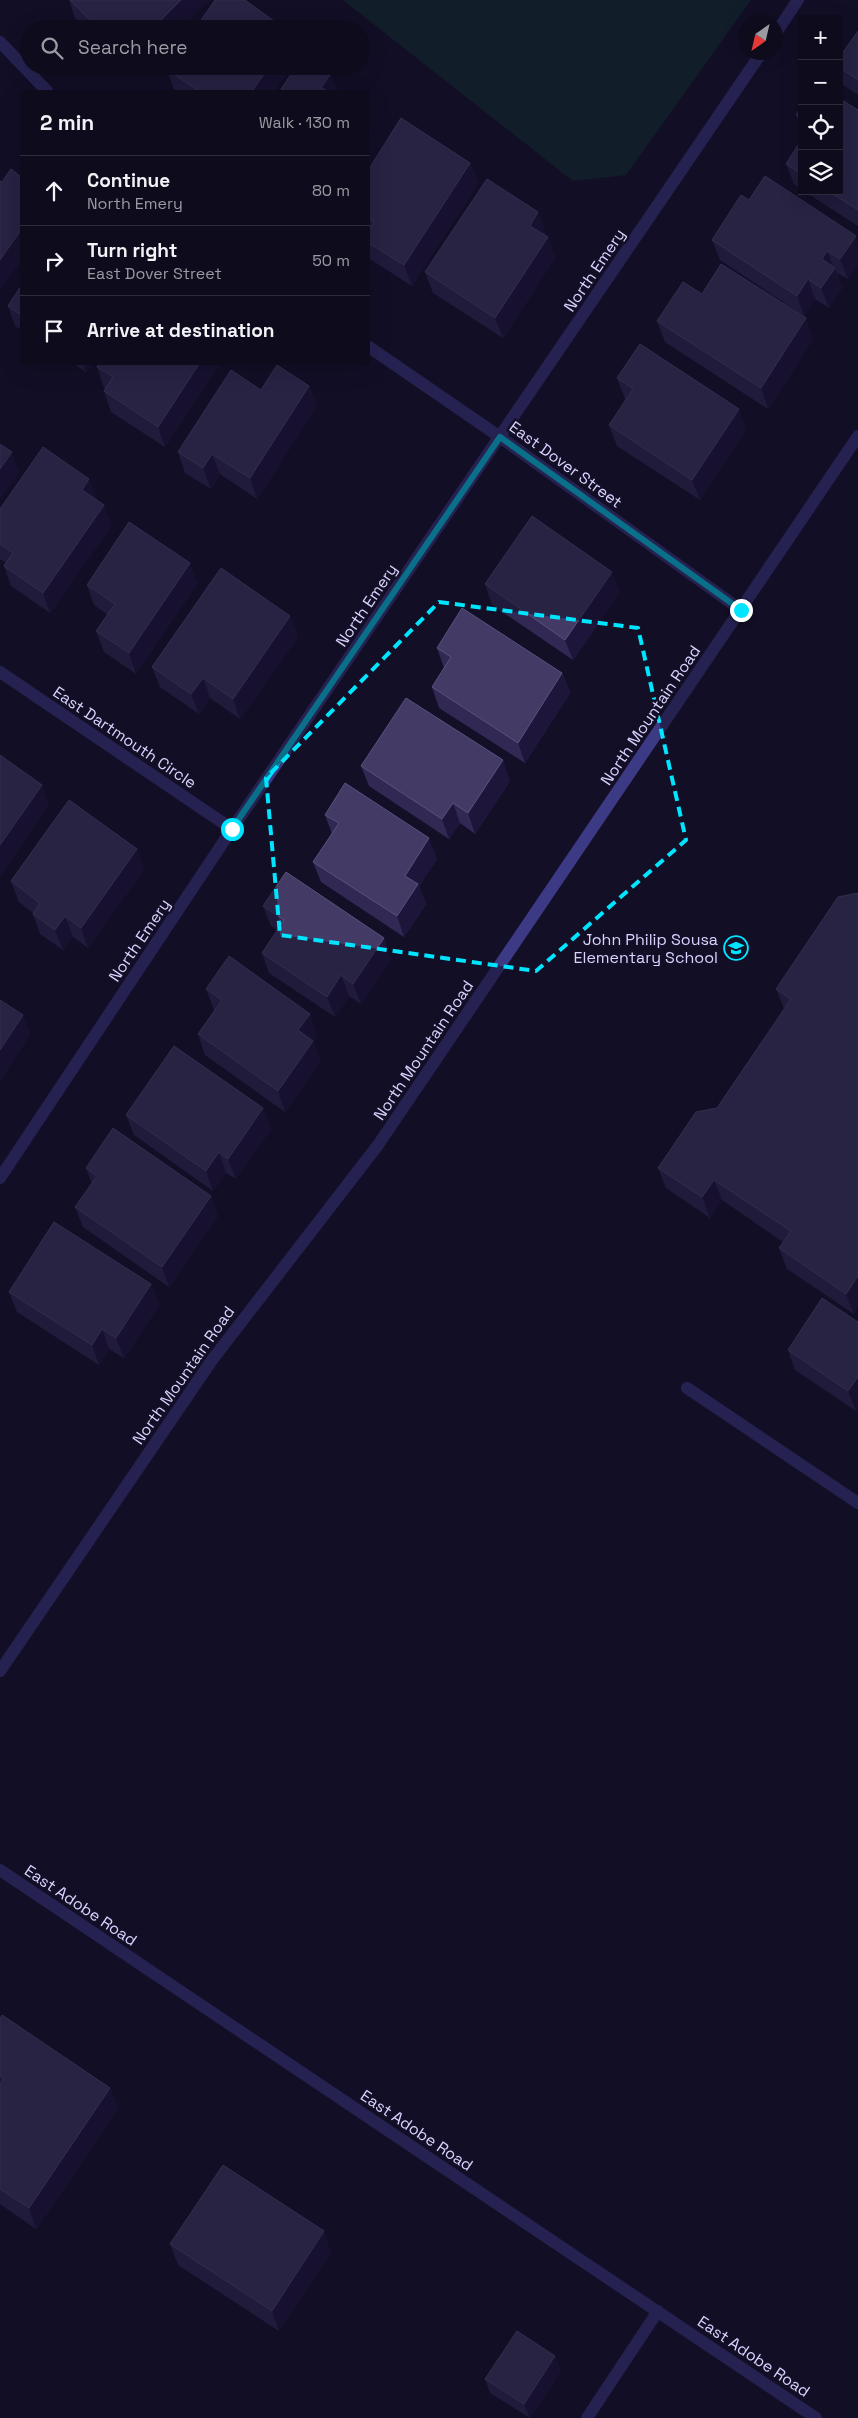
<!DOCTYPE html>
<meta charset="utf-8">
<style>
body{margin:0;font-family:"Space Grotesk",sans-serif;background:#1c1929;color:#f1f3f6}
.controls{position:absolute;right:15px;top:15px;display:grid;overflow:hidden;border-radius:0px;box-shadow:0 5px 20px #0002}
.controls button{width:45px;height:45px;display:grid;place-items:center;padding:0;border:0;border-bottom:1px solid #2e2b3b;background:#0e0b1c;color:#f1f3f6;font:25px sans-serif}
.compass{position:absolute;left:738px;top:15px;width:45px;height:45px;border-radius:50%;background:#0e0b1c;box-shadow:0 5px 20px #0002;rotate:214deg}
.stop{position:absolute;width:15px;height:15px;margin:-11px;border:4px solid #00e5ff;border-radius:50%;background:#fff}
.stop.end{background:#00e5ff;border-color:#fff;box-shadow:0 1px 5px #0008}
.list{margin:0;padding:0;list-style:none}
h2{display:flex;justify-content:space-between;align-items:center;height:65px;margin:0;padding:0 20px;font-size:21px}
h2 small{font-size:16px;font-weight:400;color:#9b9ba3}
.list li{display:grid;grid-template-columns:32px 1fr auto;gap:15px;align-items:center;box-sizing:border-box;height:70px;padding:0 20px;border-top:1px solid #2e2b3b}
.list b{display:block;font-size:19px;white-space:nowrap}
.list p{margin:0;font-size:16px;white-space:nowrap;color:#9b9ba3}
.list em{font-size:16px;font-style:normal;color:#9b9ba3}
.icon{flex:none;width:28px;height:28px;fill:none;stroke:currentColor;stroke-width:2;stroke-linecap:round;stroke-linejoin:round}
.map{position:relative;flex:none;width:858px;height:2418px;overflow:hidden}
.search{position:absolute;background:#0e0b1c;box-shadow:0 5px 20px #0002;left:20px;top:20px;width:350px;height:55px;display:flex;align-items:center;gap:12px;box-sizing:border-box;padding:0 18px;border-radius:28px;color:#9b9ba3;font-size:19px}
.panel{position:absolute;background:#0e0b1c;box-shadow:0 5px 20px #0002;left:20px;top:90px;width:350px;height:275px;border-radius:0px}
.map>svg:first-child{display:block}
.green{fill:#12302f}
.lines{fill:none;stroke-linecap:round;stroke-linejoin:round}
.service{stroke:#3d3a85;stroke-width:12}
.minor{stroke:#3d3a85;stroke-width:12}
.wall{fill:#312854}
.shaded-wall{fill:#1d163a}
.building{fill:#433a66;stroke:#5a527e}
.route{stroke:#00e5ff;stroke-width:6}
.marked{fill:none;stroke:#00e5ff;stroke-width:4;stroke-dasharray:10 6;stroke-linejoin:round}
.labels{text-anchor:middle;stroke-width:5;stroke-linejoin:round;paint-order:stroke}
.street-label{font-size:16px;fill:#d9d4ff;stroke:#130f26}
.poi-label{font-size:16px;fill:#d9d4ff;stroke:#130f26;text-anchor:end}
</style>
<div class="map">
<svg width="858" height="2418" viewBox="0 0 858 2418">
<rect width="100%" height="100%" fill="#130f26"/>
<path class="green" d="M343 0H751L626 175 573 181Z"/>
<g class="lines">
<path class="service" d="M687 1388 858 1503"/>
<g class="minor">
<path d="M776 33 798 0"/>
<path d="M0 42 47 91"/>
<path d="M369 347 500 437 741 610"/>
<path d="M0 672 232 829"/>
<path d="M0 1178 232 829 762 52"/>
<path d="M0 1671 212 1360 378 1145 858 436"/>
<path d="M0 1870 816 2418"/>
<path d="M587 2418 658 2311"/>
</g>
</g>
<g class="wall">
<path d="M69 0H70L180 29H86L75 18Z"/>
<path d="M858 31V95L842 84 839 75V58Z"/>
<path d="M292 66 274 91H177L174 89 166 69Z"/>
<path d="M802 106V131L796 115Z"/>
<path d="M858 110V226L804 191H839Z"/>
<path d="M802 139V190L794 184 786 164Z"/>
<path d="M470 163 478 183 412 286 370 259 369 256V169Z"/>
<path d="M749 200 858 243V264L848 279 837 273 842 288 829 308 815 299 804 316 720 260 712 240Z"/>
<path d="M546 233 544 235 548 237 555 258 503 338 433 293 425 272Z"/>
<path d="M21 286V330L15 326 8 306Z"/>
<path d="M702 294 813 339 768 409 665 342 657 321Z"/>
<path d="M73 364H92L86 372Z"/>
<path d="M220 364 165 447 111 412 104 391 106 389 104 388 97 367Z"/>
<path d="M617 378 746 429 700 500 617 446 609 425 626 400 625 399Z"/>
<path d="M309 386 317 406 257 499 220 474 211 489 185 473 178 452 261 390Z"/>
<path d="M96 500 111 526 50 613 11 586 4 566 6 563 0 559V509Z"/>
<path d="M190 563 197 584 136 674 104 652 96 631 108 615 94 605 87 585Z"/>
<path d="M485 584 620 592 573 660 492 605Z"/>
<path d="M290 616 298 637 240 719 210 698 199 714 160 687 152 667Z"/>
<path d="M437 648 562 673 570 693 525 763 439 708 432 687 444 668Z"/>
<path d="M361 766 510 781 475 834 460 823 449 839 369 786Z"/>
<path d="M325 815 437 859 419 886 426 904 404 937 321 882 313 862 332 834Z"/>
<path d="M144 869 88 948 73 937 63 950 40 934 33 914V913L19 902 11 881Z"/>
<path d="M838 897 854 1314 787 1269 779 1248 783 1242 722 1200 710 1218 666 1188 658 1168 717 1108 784 1009 776 989Z"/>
<path d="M263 906 391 959 361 1004 349 996 335 1017 269 973 262 953 277 930 271 926Z"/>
<path d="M206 989 317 1035 313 1041 320 1061 285 1112 205 1055 198 1034 215 1010H214Z"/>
<path d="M263 1108 271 1129 236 1179 226 1173 213 1191 134 1135 126 1115Z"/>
<path d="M86 1168 218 1216 169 1287 83 1227 75 1207 92 1184Z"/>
<path d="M151 1284 159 1305 124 1358 109 1349 99 1365 17 1312 9 1292Z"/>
<path d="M858 1322V1408L856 1411 795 1370 788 1350Z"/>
<path d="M0 2019 110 2088 118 2109 36 2229 0 2204Z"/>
<path d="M170 2244 331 2252 279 2331 178 2265Z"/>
<path d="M561 2370 530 2418 490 2393 485 2379Z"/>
</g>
<g class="shaded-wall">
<path d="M181 0H209L180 29H152Z"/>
<path d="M138 66H143L139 70Z"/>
<path d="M270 66H292L274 91H252Z"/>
<path d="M331 73 338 91H322L321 88Z"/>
<path d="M369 126 372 136 369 142Z"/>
<path d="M470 163 478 183 412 286 404 265Z"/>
<path d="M538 212 546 233 537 246 530 226Z"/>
<path d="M21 230V261L0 290V260Z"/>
<path d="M856 236 858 243V264L848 279 840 259Z"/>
<path d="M548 237 555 258 503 338 495 318Z"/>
<path d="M827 251 834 269 835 268 842 288 829 308 821 288 822 259Z"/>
<path d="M808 279 815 299 804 316 797 296Z"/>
<path d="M806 318 813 339 768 409 761 388Z"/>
<path d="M83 364H92L86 372Z"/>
<path d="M199 364H220L165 447 158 427Z"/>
<path d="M309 386 317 406 257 499 250 478Z"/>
<path d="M739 409 746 429 700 500 692 480Z"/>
<path d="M12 452 19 473 0 499V469Z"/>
<path d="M212 454 220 474 211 489 203 468Z"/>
<path d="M89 479 97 500 90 510 82 490Z"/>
<path d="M104 505 111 526 50 613 43 593Z"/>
<path d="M190 563 197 584 136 674 129 653Z"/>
<path d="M612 572 620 592 573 660 565 640Z"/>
<path d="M290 616 298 637 240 719 233 699Z"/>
<path d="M562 673 570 693 525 763 518 743Z"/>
<path d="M203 678 210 698 199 714 191 694Z"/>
<path d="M503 760 510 781 475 834 468 813Z"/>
<path d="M42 785 49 806 0 876V845Z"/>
<path d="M453 803 460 823 449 839 442 819Z"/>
<path d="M429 838 437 859 419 886 426 904 404 937 397 916 405 876Z"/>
<path d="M137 849 144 869 88 948 81 928Z"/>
<path d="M65 916 73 937 63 950 55 930Z"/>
<path d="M384 938 391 959 361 1004 353 984Z"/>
<path d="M341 975 349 996 335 1017 327 997Z"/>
<path d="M310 1014 317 1035 313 1041 320 1061 285 1112 278 1091 298 1030Z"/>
<path d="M23 1015 30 1035 0 1081V1050Z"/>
<path d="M263 1108 271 1129 236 1179 228 1159Z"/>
<path d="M219 1152 226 1173 213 1191 206 1171Z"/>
<path d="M714 1180 722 1200 710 1218 702 1197Z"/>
<path d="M211 1196 218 1216 169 1287 162 1267Z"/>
<path d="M858 1276V1307L854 1314 846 1294Z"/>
<path d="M151 1284 159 1305 124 1358 116 1338Z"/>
<path d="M102 1329 109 1349 99 1365 92 1345Z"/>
<path d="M858 1377V1408L856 1411 848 1391Z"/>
<path d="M110 2088 118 2109 36 2229 29 2208Z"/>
<path d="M324 2231 331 2252 279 2331 272 2311Z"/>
<path d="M555 2356 561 2370 530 2418 524 2404Z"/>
</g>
<g class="building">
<path d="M70 0H181L152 29H99Z"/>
<path d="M215 0H245L285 29H195Z"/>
<path d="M858 31V80L839 67V58Z"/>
<path d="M168 66H270L252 91H194L196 89 166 69Z"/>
<path d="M296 66H320L331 73 321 88 327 91H280Z"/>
<path d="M839 98 858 110V210L828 191H839Z"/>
<path d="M802 106V119L796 115Z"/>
<path d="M401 118 470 163 404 265 369 243V230L374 222 369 219V169Z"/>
<path d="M802 139V174L786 164Z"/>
<path d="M11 169 21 177V230L0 260V181L2 182Z"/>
<path d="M765 176 856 236 840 259 827 251 822 259 835 268 821 288 808 279 797 296 712 240 741 195 749 200Z"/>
<path d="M487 179 538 212 530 226 548 237 495 318 425 272Z"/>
<path d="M721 264 806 318 761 388 657 321 683 282 702 294Z"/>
<path d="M21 286V315L8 306Z"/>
<path d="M640 344 739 409 692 480 609 425 633 389 617 378Z"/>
<path d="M99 364H199L158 427 104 391 113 377 97 367Z"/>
<path d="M277 365 309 386 250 478 212 454 203 468 178 452 231 370 261 390Z"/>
<path d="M0 444 12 452 0 469Z"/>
<path d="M43 447 89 479 82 490 104 505 43 593 4 566 13 553 0 544V509Z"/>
<path d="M532 516 612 572 565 640 485 584Z"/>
<path d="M129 522 190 563 129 653 96 631 115 604 87 585Z"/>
<path d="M221 568 290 616 233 699 203 678 191 694 152 667Z"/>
<path d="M462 608 562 673 518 743 432 687 451 657 437 648Z"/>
<path d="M406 698 503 760 468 813 453 803 442 819 361 766Z"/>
<path d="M0 755 42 785 0 845Z"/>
<path d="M345 783 429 838 405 876 418 884 397 916 313 862 339 823 325 815Z"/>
<path d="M69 800 137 849 81 928 65 916 55 930 33 914 40 903 11 881Z"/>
<path d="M286 872 384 938 353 984 341 975 327 997 262 953 284 920 263 906Z"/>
<path d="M858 893V1276L846 1294 779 1248 791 1231 714 1180 702 1197 658 1168 696 1112 717 1108 791 999 776 989 838 897Z"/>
<path d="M229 956 310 1014 298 1030 313 1041 278 1091 198 1034 222 1000 206 989Z"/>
<path d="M0 1000 23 1015 0 1050Z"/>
<path d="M174 1046 263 1108 228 1159 219 1152 206 1171 126 1115Z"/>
<path d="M113 1128 211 1196 162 1267 75 1207 97 1176 86 1168Z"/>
<path d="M54 1222 151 1284 116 1338 102 1329 92 1345 9 1292Z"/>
<path d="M822 1298 858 1322V1377L848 1391 788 1350Z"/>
<path d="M2 2015 110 2088 29 2208 0 2189V2084L4 2079 0 2076V2019Z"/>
<path d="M223 2165 324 2231 272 2311 170 2244Z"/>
<path d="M517 2331 555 2356 524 2404 485 2379Z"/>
</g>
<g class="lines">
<path class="route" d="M232 829 500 437 741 610"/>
</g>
<path d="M0 0H858V2418H0ZM439 602 638 628 686 840 536 971 280 935 266 778Z" fill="#130f26" fill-opacity=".55" fill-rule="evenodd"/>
<path class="marked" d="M439 602 638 628 686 840 536 971 280 935 266 778Z"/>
<defs>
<g id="school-ring" transform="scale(1.25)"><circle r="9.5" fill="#130f26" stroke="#00e5ff" stroke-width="1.5"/><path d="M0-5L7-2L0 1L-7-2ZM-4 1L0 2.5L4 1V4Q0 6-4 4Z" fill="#00e5ff"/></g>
</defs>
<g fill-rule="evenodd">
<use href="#school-ring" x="736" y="948"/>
</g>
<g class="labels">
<g class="street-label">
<text transform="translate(594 270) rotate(-56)" y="6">North Emery</text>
<text transform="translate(566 464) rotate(36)" y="6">East Dover Street</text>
<text transform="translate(366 605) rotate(-56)" y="6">North Emery</text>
<text transform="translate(650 715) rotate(-56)" y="6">North Mountain Road</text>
<text transform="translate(125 737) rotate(34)" y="6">East Dartmouth Circle</text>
<text transform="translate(139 940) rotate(-56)" y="6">North Emery</text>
<text transform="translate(423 1050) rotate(-56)" y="6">North Mountain Road</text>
<text transform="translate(183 1375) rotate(-55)" y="6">North Mountain Road</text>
<text transform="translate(81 1905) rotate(34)" y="6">East Adobe Road</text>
<text transform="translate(417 2130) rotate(34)" y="6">East Adobe Road</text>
<text transform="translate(754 2356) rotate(34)" y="6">East Adobe Road</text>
</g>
<g class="poi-label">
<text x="718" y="945">John Philip Sousa<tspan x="718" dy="18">Elementary School</tspan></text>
</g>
</g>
</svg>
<div class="controls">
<button>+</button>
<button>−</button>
<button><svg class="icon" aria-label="locate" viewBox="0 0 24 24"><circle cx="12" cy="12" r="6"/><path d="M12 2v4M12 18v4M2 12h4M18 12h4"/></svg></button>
<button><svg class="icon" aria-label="layers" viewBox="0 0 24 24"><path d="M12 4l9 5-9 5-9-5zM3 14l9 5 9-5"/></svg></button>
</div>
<svg class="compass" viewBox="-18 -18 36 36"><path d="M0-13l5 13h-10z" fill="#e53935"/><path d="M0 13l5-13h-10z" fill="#9b9ba3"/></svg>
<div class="stop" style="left:232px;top:829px"></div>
<div class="stop end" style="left:741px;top:610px"></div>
<div class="search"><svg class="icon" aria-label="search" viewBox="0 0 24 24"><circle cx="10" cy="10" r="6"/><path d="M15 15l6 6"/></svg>Search here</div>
<section class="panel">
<h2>2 min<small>Walk · 130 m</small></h2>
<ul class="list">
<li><svg class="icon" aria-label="ahead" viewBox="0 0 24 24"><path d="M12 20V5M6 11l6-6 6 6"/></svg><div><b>Continue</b><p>North Emery</p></div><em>80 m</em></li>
<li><svg class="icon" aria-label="right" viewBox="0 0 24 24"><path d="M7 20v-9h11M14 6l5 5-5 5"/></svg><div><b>Turn right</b><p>East Dover Street</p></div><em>50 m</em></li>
<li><svg class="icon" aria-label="arrive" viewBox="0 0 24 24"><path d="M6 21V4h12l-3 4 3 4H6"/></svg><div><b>Arrive at destination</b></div></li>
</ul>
</section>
</div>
